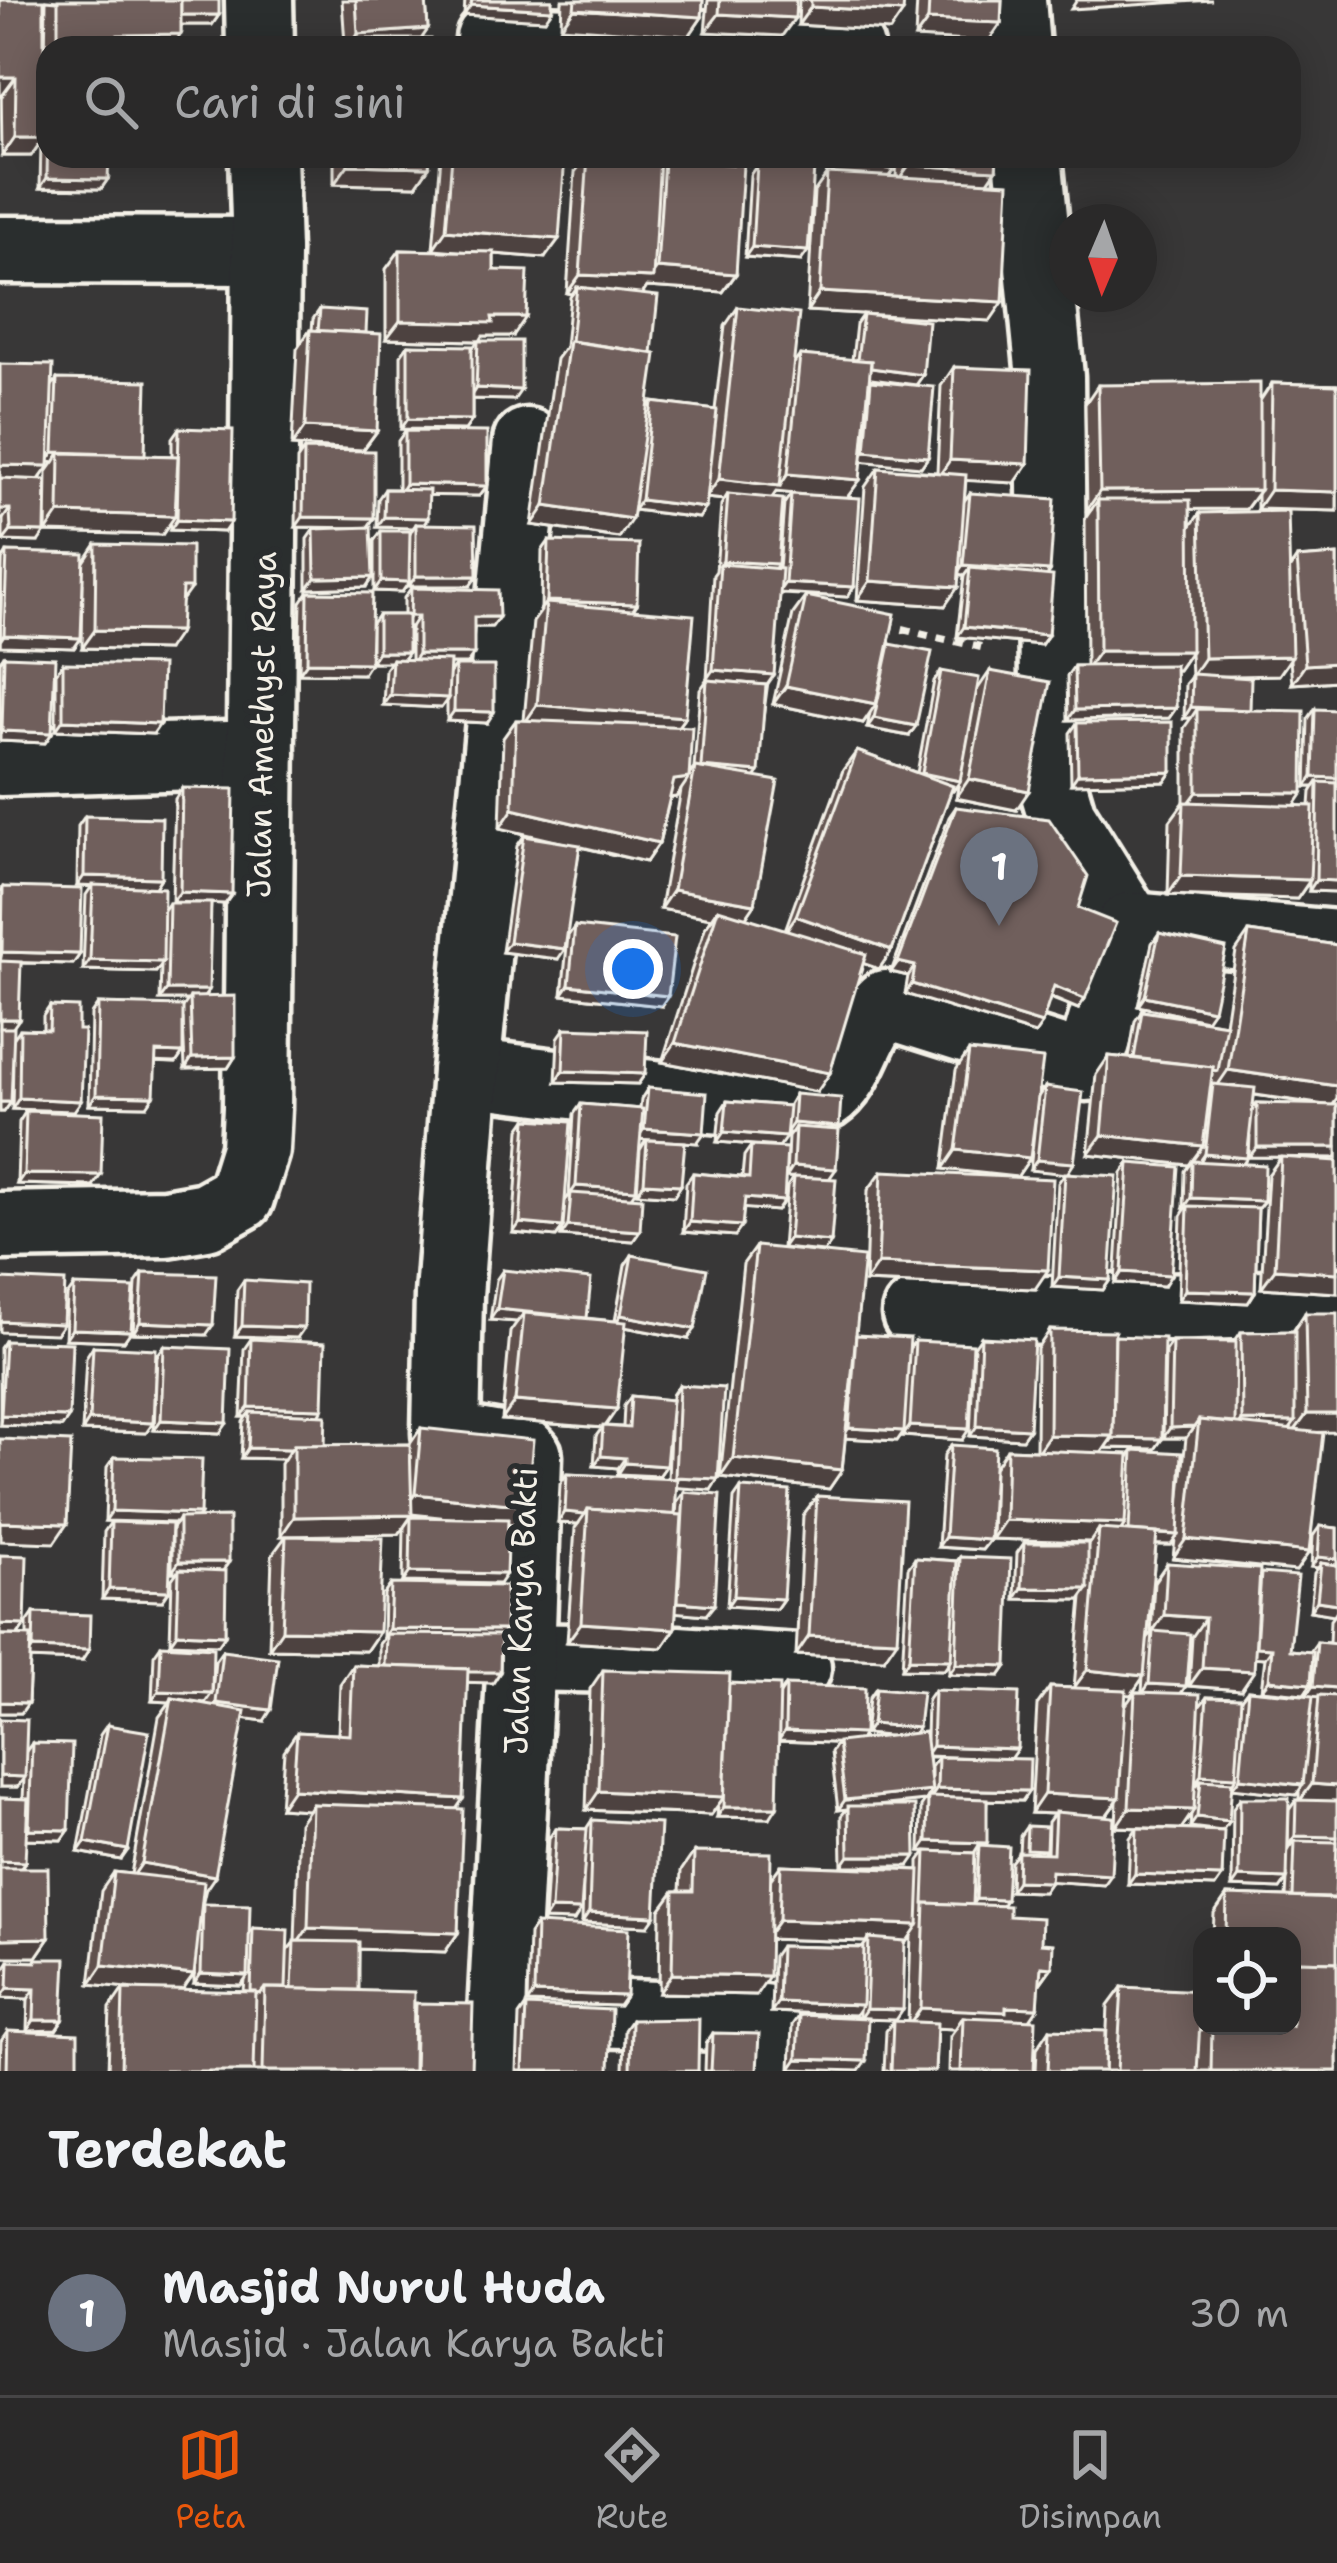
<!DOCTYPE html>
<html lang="id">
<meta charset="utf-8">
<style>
body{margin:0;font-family:"Shantell Sans",sans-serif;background:#363535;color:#f1f3f6}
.controls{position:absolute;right:36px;bottom:36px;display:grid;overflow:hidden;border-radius:24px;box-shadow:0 6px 30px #0003}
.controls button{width:108px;height:108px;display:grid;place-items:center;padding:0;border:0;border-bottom:3px solid #464546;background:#2a2929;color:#f1f3f6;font:60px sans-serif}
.compass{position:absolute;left:1049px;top:204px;width:108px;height:108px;border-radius:50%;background:#2a2929;box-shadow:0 6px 30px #0003;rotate:182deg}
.you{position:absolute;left:633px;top:969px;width:42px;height:42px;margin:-30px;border:9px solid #fff;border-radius:50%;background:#1a73e8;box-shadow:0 0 0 18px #1a73e833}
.badge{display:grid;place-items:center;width:78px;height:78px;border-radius:50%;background:#ea580c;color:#fff;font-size:39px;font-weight:700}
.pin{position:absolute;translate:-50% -99px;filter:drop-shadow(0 3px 6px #0008)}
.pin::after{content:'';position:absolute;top:63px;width:42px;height:36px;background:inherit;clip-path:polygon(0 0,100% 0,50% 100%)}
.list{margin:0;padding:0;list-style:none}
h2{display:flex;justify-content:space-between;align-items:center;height:156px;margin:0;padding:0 48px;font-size:51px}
h2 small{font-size:39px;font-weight:400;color:#a5a6a8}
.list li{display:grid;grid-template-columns:78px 1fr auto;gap:36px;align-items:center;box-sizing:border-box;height:168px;padding:0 48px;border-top:3px solid #464546}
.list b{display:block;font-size:45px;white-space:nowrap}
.list p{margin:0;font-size:39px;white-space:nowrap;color:#a5a6a8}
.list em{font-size:39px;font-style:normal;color:#a5a6a8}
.icon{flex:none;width:66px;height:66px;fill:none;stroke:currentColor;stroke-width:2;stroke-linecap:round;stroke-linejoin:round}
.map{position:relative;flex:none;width:1337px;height:2071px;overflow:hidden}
.search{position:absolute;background:#2a2929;box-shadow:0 6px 30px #0003;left:36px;right:36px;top:36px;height:132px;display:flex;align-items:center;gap:30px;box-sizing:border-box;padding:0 42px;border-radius:36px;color:#a5a6a8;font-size:45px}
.sheet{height:324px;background:#2a2929}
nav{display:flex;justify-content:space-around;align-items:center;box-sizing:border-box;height:168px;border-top:3px solid #464546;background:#2a2929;font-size:33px;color:#a5a6a8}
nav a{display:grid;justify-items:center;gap:6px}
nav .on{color:#ea580c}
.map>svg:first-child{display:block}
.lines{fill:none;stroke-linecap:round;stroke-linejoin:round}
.street-casing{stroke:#f4f1e8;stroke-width:75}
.path{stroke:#f4f1e8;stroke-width:8;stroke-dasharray:9 9;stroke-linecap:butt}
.street{stroke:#2a2d2e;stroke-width:66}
.wall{fill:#60514e;stroke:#f4f1e8;stroke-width:3;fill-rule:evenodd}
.shaded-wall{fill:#4e4240;stroke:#f4f1e8;stroke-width:3}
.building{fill:#705e5b;stroke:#f4f1e8;stroke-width:3}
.labels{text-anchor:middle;stroke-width:12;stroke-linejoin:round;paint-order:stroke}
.street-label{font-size:33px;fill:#f4f1e8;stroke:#2a2d2e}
</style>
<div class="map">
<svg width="1337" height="2071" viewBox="0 0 1337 2071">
<rect width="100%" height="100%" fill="#383737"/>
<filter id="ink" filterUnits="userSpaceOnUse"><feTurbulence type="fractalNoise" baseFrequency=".00833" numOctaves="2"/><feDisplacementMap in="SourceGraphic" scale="24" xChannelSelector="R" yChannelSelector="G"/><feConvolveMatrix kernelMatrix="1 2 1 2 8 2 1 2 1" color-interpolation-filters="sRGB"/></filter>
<g filter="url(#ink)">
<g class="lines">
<g class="street-casing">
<g id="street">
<path d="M259 0 260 48"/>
<path d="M1012 0 1016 48"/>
<path d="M490 39 850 48"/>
<path d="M1028 156 1050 377 1054 790 1062 817 1130 926"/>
<path d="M0 250 266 251"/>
<path d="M0 762 261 754"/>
<path d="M466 1072C520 1078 792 1117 825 1096 854 1077 859 1027 885 1004L1086 1067 1089 1066 1130 926 1337 944"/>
<path d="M0 1226 166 1223 206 1216 240 1197 255 1149 257 1108 266 251 263 156"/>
<path d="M916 1314 1337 1302"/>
<path d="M521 1657 677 1660 797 1668"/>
<path d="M520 2011 763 2018 764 2071"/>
<path d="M499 2071 521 1657 528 1456 522 1450 454 1438 446 1433 449 1295 466 1072 527 442"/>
</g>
</g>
<path class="path" d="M885 625 981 647"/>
<use href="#street" class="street"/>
</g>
<g class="wall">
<path d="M0 0 44 128 46 0 219 15 212 25H181V34L171 48H48V156L108 179 101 189 40 188 41 142 31 156H2Z"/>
<path d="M342 0H426L428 29 421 39 431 48H342L345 44Z"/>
<path d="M465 0H552L545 20 464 15Z"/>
<path d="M562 0H703L702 17 689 36 561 27Z"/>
<path d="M708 0H796L782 36 705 32Z"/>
<path d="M799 0H904L890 31 798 25Z"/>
<path d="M917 0H1002L1001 23 988 42 915 38Z"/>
<path d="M334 156H430L429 167 416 186 334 184Z"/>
<path d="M441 156H565L545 258 494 254V270L513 336H483L480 341 514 400 472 399V420L465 430 401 429V355L408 345 472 349 478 341 386 339V269L400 250 466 252 433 249Z"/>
<path d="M587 156H674L670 160 676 161V156H825L816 169H814L801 261 745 257 750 175 757 165 737 164V160L734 165 736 274 723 292 647 287 642 295 648 408 652 402 715 410 725 326 738 307 793 365 800 355 852 360 856 324 863 314 807 311 814 192 826 175 827 156H895L889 177H896L897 156H997L996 170 987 182 990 321 864 314 923 375 916 385 870 379 869 384 871 381 928 457 921 467 862 461 848 497 854 587 847 597 780 594 755 777 746 918 785 930 843 770 857 751 917 773 934 681 941 671 977 690 990 671 1016 810 956 798 959 782 953 791H951L892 950 879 969 863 963 817 1092 662 1062 705 928 712 918 660 909 681 790 676 797 670 798 659 843 646 862 580 847 558 959 502 952 517 846 524 836 554 841 500 828 503 738 516 720H524L533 622 541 611 542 551 549 541 637 604 633 610 685 717 678 726 690 774 694 768 700 690 707 680 713 575 716 571 721 505 724 500 707 498 699 518 634 510 619 538 532 525 556 359 565 347 570 297 572 294 567 293 575 172ZM776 492 799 494H791L784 504 779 569H775L772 498Z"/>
<path d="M320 309 366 333 377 431 363 450 292 446 297 349 310 330H312L313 319Z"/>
<path d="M0 364 52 386 57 379 145 455 172 456V438L179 428 231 522 224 532 170 530V523L162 535 46 532 47 472 54 462H49L40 479 38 542 3 541V519H0Z"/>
<path d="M954 367 1015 483 966 480 964 501 970 493 1050 571 1047 576 1048 635 1041 645 957 637 964 576H959L945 606 857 600 865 487 878 468 937 472 941 386Z"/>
<path d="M1272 383 1337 385V511L1257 509V494L1246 509H1190V527L1200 513 1290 568 1297 558 1337 555V681L1292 684 1290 660 1279 675 1225 676 1250 710 1294 806H1310L1311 792 1314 787H1306L1308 719 1315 709 1337 892 1309 891V882L1297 899 1168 895 1170 821 1184 802V728L1191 718H1184L1185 684 1191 677 1190 653 1178 670H1175L1176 708 1169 718 1068 720 1067 676 1074 666H1086L1085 519 1091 510H1087L1085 404 1098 385 1260 401Z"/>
<path d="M405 431 487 486 479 496 429 495 424 525 470 586H409V582L402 592 374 591V541L381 531 410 534 413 528 377 527 378 499 385 489H398V441Z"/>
<path d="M304 450 374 518 368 527 366 587 307 589V539L314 529 344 528 296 527 297 460Z"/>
<path d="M96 544 191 588 181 602 167 650 82 648 83 583 81 638 74 648 0 645 2 560 7 552 84 562Z"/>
<path d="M411 588 492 627H474L467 664H450L449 674 455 666 487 723 447 721V700L441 708 383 705 385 669 390 662H371V625L378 615H404V598ZM408 627H411V660L403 659 408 652Z"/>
<path d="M308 592 363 674 299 673 301 602Z"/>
<path d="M806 596 888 648 890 644 909 736 867 728 870 713 863 723 773 704 793 614Z"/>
<path d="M4 656 52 733 45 743 0 741V661Z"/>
<path d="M63 663 153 734 56 730V673Z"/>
<path d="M1077 723 1172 772 1165 782 1071 784 1070 733Z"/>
<path d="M182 788 232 894 225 904 211 903 205 997 235 1057 228 1068 185 1069 183 1018V1053L176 1063 156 1062 147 1106 89 1105 91 1014 98 1004 183 1007 188 1000H160L161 965 156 972 83 970 86 895 92 886H77L78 826 85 816 161 878 155 887 164 910 169 903H207L172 902 175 799Z"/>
<path d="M956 807 1078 908V1009L1050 998 1035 1034 905 994 908 976 891 972 949 817Z"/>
<path d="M3 887 80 954 73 964 21 963 13 1028V1039L20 1029 43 1030V1016L50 1006 74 1111 12 1109 13 1059 11 1102 4 1112H0V892Z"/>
<path d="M575 926 661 1006 562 995 568 936Z"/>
<path d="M1249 932 1337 945V1099L1333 1105H1337V1158L1288 1157 1337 1293 1261 1288 1268 1175 1281 1157H1249L1250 1136 1247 1158 1243 1164 1258 1208 1255 1292 1248 1303 1178 1300 1181 1216 1186 1208H1184L1185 1171 1189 1165 1088 1154 1096 1075 1109 1056 1129 1058 1135 1021 1142 1011 1225 1024 1236 951ZM1254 1095 1322 1105 1257 1103 1252 1109Z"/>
<path d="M1159 933 1206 1020 1138 1006 1152 943Z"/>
<path d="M565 1028 645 1074 638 1084 556 1082 558 1038Z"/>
<path d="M969 1051 1038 1097 1045 1087 1067 1173 1110 1280 1103 1290 1052 1287 1058 1183 1065 1173 1030 1170 1037 1104 1030 1158 1017 1177 943 1169 956 1070Z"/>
<path d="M648 1088 697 1143 674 1141 681 1185 674 1196 637 1193 640 1150 646 1140 640 1139 631 1197 640 1231 633 1241 561 1236 562 1229 556 1237 513 1233 520 1129 527 1119 565 1201 569 1196 574 1114 581 1104 640 1109 641 1099Z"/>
<path d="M795 1094 839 1127 829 1179 831 1242 824 1252 782 1248 787 1187 793 1177H786L788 1137 791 1133H786L779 1147 717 1142 720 1112 727 1101 788 1106Z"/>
<path d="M26 1111 93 1186 17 1184 19 1122Z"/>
<path d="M751 1146 784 1201 777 1211 744 1208 735 1236 683 1232 686 1183 693 1173 742 1177 744 1156Z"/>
<path d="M1129 1163 1164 1286 1115 1283 1122 1173Z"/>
<path d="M882 1171 1035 1289 865 1282 868 1190Z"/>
<path d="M756 1246 856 1335 909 1349 915 1341 962 1440 903 1436 904 1431 897 1441 845 1438 842 1470 829 1489 720 1477 743 1264Z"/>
<path d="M632 1255 688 1339 625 1327 606 1426 623 1427 624 1406 631 1396 672 1400V1395L679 1385 711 1490 676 1487 675 1515H676L677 1502 684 1492 706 1615 676 1612 675 1629 662 1648 567 1642 575 1528 578 1524 558 1523 560 1484 567 1474 668 1479 671 1409 666 1466 659 1476 618 1474V1468L594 1466 596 1436 602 1428 502 1420 510 1332 517 1322 490 1320 496 1280 503 1270 586 1318 615 1321 625 1265Z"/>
<path d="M143 1273 206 1335 133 1333 136 1283Z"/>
<path d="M244 1280 297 1338 235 1336 237 1290Z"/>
<path d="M74 1286 131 1331 124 1341 65 1339 67 1296Z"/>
<path d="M1305 1313 1321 1433 1309 1552 1296 1571 1173 1558 1175 1539 1171 1545H1156L1147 1639 1151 1634 1154 1582 1167 1563 1260 1574 1290 1650 1310 1652 1317 1642 1329 1643 1330 1620 1334 1615 1310 1611 1314 1573 1318 1568 1311 1567 1313 1536 1320 1526 1337 1528 1335 1898 1337 2071H1105L1108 2006 1122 1987 1200 2032 1204 2026H1292V1936H1213L1214 1914 1227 1895 1286 1897 1287 1879 1280 1889 1232 1887 1233 1808 1240 1798 1288 1851 1291 1846H1288L1289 1810 1296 1800H1299V1790L1296 1795 1232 1788 1233 1781 1222 1831V1877L1215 1887 1128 1884 1130 1838 1137 1828 1116 1827 1117 1801 1106 1816 1104 1885 1050 1881 1043 1892 1010 1891 1011 1862 1019 1852 1020 1836 1027 1826 1045 1852 1047 1853 1048 1822 1054 1814 1031 1813 1037 1705 1050 1687 1074 1688 1082 1598 1080 1600 1015 1599 1017 1553 1024 1543 1088 1545 1090 1542 992 1539 994 1468 1007 1449 1036 1450 1037 1349 1050 1330 1115 1336 1162 1439 1155 1449 1106 1448V1445L1101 1453 1129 1457 1133 1450 1180 1494 1186 1438H1163L1165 1351 1172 1341 1234 1342 1241 1332 1293 1331ZM1189 1637H1192L1189 1686 1241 1690 1255 1657 1265 1658 1261 1690H1307L1306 1695 1248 1690 1241 1699 1207 1697 1199 1707 1181 1694 1186 1686ZM1143 1677 1142 1692H1135L1125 1706V1694L1131 1695ZM1191 1815 1190 1827 1221 1831 1181 1829Z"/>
<path d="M981 1337 1029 1429 1022 1439 970 1436 974 1347Z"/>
<path d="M251 1339 319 1414 325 1445 410 1444 421 1428 514 1525 508 1524 499 1584 403 1582 404 1527 411 1517 449 1518 412 1514 399 1534 281 1536V1464L284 1459 241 1458 243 1422 246 1417H241L244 1349Z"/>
<path d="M5 1341 69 1417 62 1427 0 1425V1348Z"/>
<path d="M93 1346 153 1423 146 1433 82 1431 86 1357Z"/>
<path d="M164 1346 220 1433 154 1430 157 1356Z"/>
<path d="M951 1445 990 1540 982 1550 938 1547 944 1455Z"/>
<path d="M114 1457 197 1518 223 1571 225 1635 218 1645 170 1643 172 1579 177 1572H172V1528L176 1523 105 1521 107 1467Z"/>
<path d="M741 1488 783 1599 776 1609 727 1606 734 1498Z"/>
<path d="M817 1496 884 1659 796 1655 803 1515Z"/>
<path d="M111 1522 162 1601 102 1599 104 1532Z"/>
<path d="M286 1536 379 1632 366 1651 269 1649 272 1555Z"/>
<path d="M0 1555 25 1625 18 1635 27 1636V1623L34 1613 82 1661 30 1659 28 1703 21 1713H0Z"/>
<path d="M960 1557 1007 1666 1000 1676 949 1674V1663L944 1670 902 1669 908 1568 915 1558 957 1561Z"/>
<path d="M391 1584 505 1630 501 1636 500 1672 493 1683 467 1682 456 1809 458 1933 445 1952 359 1949 358 1990 414 2006 471 2071H108L110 2008 123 1989H140L90 1984 101 1891 114 1872 131 1874 159 1717 170 1702 152 1701 154 1655 161 1645 212 1692 215 1661 222 1651 264 1721 244 1718 202 1906 249 1934 253 1928 287 1951 295 1941 299 1823 308 1810 280 1808 284 1751 297 1732 338 1734 340 1684 353 1665 379 1666V1644L383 1639 384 1594ZM194 1972V1984L241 1986 245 1980 244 1992 183 1991Z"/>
<path d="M603 1670 729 1683 780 1694 786 1685 860 1739 889 1736 865 1734 869 1698 876 1688 914 1733 926 1738 927 1700 934 1690 1017 1749 1010 1758 1029 1791 1022 1801 987 1800 985 1846 1002 1906 1009 1916 1041 1943 1052 1967 1039 1985 1038 2008 1030 2019 1034 2071H949L950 2036 955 2029 937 2028 935 2071H884L886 2031 893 2021 908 2022 911 1934 905 1943 896 2020 868 2019 790 2069 792 2025 799 2015 859 2017V2009L855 2015 771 2012 773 1956 780 1946 862 1948 867 1942 770 1939 756 1995 659 1993 660 1910 674 1891H680L681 1871 694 1852 770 1880 781 1865 919 1870V1861L926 1851H920L921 1807 928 1797H930V1794L925 1801 876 1806 909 1866H842L841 1816 847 1809 838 1810 831 1752 837 1743 778 1741 770 1818 717 1817 718 1806 711 1815 586 1810 590 1689ZM928 1757H938L931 1767V1780Z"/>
<path d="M0 1719 25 1753 32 1743 69 1830 62 1840 26 1839 21 1868 49 1938 36 1957H0V1798L23 1799 24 1778 17 1787H0Z"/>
<path d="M107 1725 121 1860 78 1852 100 1735Z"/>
<path d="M592 1820 648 1926 582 1923 583 1881 574 1921 544 1920 549 1838 556 1828 586 1829Z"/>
<path d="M536 1924 626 1996 619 2006 527 2003 529 1934Z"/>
<path d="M36 1959 63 2020 56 2030 27 2031 28 1999 1 1998 2 1971 9 1961 34 1962Z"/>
<path d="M526 2006 609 2071H517L519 2016Z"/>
<path d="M631 2020 698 2071H623L624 2030Z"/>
<path d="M1050 2029 1105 2071H1036L1037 2048Z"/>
<path d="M8 2031 78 2071H0L1 2041Z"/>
<path d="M713 2033 757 2071H705L706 2043Z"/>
</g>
<g class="shaded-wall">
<path d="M1077 0H1212L1071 9Z"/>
<path d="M471 5 552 10 545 20 464 15Z"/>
<path d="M811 7 903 12 890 31 798 25Z"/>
<path d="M574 9 702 17 689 36 561 27Z"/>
<path d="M719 14 795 18 782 36 705 32Z"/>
<path d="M179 15H219L212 25H172Z"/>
<path d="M928 20 1001 23 988 42 915 38Z"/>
<path d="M428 29 415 48H349L358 34Z"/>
<path d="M181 34 171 48H109L118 35Z"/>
<path d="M0 77H16L2 96H0Z"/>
<path d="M15 137H44L31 156H2Z"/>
<path d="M597 156H674L664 170V160L657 170Z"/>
<path d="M742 156H825L816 169 737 164Z"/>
<path d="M682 157 737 160 730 170 675 167Z"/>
<path d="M348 165 429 167 416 186 334 184Z"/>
<path d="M909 165 996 170 983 189 896 183Z"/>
<path d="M833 166 894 169 887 179 826 176Z"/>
<path d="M47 178 108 179 101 189 40 188Z"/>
<path d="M446 230 559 239 545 258 433 249Z"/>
<path d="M752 247 808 251 801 261 745 257Z"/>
<path d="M657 268 736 274 723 292 647 287 640 297 577 287 572 294 567 293 580 275 650 278Z"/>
<path d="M820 292 1003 302 990 321 807 311Z"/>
<path d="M492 317H526L513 336H483L480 341 386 339 400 321Z"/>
<path d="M857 366 923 375 916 385 849 376Z"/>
<path d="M476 388 521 390 514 400 469 399Z"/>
<path d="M408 419 472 420 465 430 401 429Z"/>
<path d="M305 427 377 431 363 450 292 446Z"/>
<path d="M865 451 928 457 921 467 858 461Z"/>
<path d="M54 452 145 455 60 453 54 462H47Z"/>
<path d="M950 460 1028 464 1015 483 937 479Z"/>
<path d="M0 465 49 466 36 484H0Z"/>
<path d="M788 474 860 480 846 499 776 492 767 505 728 494 724 500 706 498 719 479 780 486Z"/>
<path d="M405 484 487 486 479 496 398 495Z"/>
<path d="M1260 490 1246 509 1098 510V500L1091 510H1087L1100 491Z"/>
<path d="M1270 490 1337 492V511L1257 509Z"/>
<path d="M641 500 706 508 699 518 634 510Z"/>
<path d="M545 506 632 519 619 538 532 525Z"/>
<path d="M0 509H10L3 519H0Z"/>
<path d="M59 513 175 516 162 535 46 532Z"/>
<path d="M303 517 374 518 367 528 296 527Z"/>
<path d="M384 517 428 518 421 529 416 524 413 528 377 527Z"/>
<path d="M177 520 231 522 224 532 170 530Z"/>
<path d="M11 531 45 532 38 542 3 541Z"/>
<path d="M723 561 778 564 771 574 720 565Z"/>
<path d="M963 565 1050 571 1043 581 970 568 964 576 956 575Z"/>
<path d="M416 576H477L470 586H409Z"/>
<path d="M373 577 366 587 307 589 315 578Z"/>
<path d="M381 581 409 582 402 592 374 591Z"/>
<path d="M870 581 958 587 945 606 857 600Z"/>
<path d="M785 583 854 587 847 597 778 593Z"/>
<path d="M547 601 637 604 630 614 546 603 539 611Z"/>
<path d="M410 616H418L411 627 403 626Z"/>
<path d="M474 617H499L492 627H467Z"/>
<path d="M964 627 1048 635 1041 645 957 637Z"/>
<path d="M95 630 180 631 167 650 82 648Z"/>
<path d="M4 635 81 638 74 648 0 646V641Z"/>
<path d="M1099 651H1191L1178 670 1086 669Z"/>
<path d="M378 652H408L401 662 392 659 390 662H371Z"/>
<path d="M418 654H474L467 664H411Z"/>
<path d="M1292 656 1279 675 1191 677 1204 658Z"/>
<path d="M307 662 370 663 363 674 299 673Z"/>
<path d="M1337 663V681L1292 684 1305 665Z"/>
<path d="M713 670 774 675 767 685 706 680Z"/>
<path d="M786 686 876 704 863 723 773 704Z"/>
<path d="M390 695 448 698 441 708 383 705Z"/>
<path d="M537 705 685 717 672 735 524 724Z"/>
<path d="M1191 707 1250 711 1197 709 1191 718H1184Z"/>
<path d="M1176 708 1169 718 1068 720 1075 710Z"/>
<path d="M454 711 494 712 487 723 447 721Z"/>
<path d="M874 718 916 726 909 736 867 728Z"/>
<path d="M63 720 160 724 153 734 56 730Z"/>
<path d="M2 731 52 733 45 743 0 741V734Z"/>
<path d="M701 767 759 772 752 782Z"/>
<path d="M1172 772 1165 782 1071 784 1078 774Z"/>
<path d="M922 773 960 781 953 791 915 784Z"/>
<path d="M1313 777 1337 778V788L1318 782 1314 787H1306Z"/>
<path d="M689 778 676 797 661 799 674 780Z"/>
<path d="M969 779 1029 791 1016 810 956 798Z"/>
<path d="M1197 792 1303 793 1290 812 1183 811Z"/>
<path d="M513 809 659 843 646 862 500 828Z"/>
<path d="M84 876 161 878 154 889 77 886Z"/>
<path d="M1181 876 1310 880 1297 899 1168 895Z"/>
<path d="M1316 880 1337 881V892L1309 891Z"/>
<path d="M673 890 755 904 742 923 718 909 712 918 660 909Z"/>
<path d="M180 892 232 894 225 904 172 902Z"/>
<path d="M796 916 892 950 879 969 783 935Z"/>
<path d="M509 942 565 949 558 959 502 952Z"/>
<path d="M2 952 80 954 73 964 0 962Z"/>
<path d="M90 960 163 962 156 972 83 970Z"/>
<path d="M898 962 915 966 908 976 891 972Z"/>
<path d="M912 984 1042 1024 1035 1034 905 994Z"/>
<path d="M569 985 668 996 661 1006 562 995Z"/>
<path d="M1054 986 1085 999 1078 1009 1047 996Z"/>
<path d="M167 990H209L202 1000 190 997 188 1000H160Z"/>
<path d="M1145 996 1213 1010 1206 1020 1138 1006Z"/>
<path d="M0 1019H19L12 1029H0Z"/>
<path d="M675 1043 830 1073 817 1092 662 1062Z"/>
<path d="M156 1052 183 1053 176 1063 149 1062Z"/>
<path d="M235 1057 228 1068 185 1069 192 1058Z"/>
<path d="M1228 1070 1337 1086V1099L1332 1106 1215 1089Z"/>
<path d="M563 1071 645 1074 638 1084 556 1082Z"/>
<path d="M96 1095 154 1096 147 1106 89 1105Z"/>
<path d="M19 1098 81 1101 74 1111 12 1109Z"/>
<path d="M0 1102H11L4 1112H0Z"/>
<path d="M793 1123 839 1127 832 1137 795 1127 791 1133H786Z"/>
<path d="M644 1129 704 1133 697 1143 637 1139Z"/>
<path d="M724 1132 786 1137 779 1147 717 1142Z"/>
<path d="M1102 1135 1203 1146 1189 1165 1088 1154Z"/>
<path d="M1257 1147H1337V1158L1249 1157Z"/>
<path d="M956 1150 1030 1158 1017 1177 943 1169Z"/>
<path d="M1205 1154 1247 1158 1240 1168 1198 1164Z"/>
<path d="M1037 1160 1074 1163 1067 1174 1030 1170Z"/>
<path d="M793 1166 836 1169 829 1179 786 1177Z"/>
<path d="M24 1174 101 1175 93 1186 17 1184Z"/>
<path d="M644 1183 681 1185 674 1196 637 1193Z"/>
<path d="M576 1186 636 1190 629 1200 569 1196Z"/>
<path d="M745 1198 784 1201 777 1211 738 1208Z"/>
<path d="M1191 1198 1264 1201 1256 1211 1184 1208Z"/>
<path d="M690 1222 742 1226 735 1236 683 1232Z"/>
<path d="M520 1223 563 1227 556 1237 513 1233Z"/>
<path d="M568 1226 640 1231 633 1241 561 1236Z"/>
<path d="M789 1238 831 1242 824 1252 782 1248Z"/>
<path d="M878 1263 1048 1270 1035 1289 865 1282Z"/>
<path d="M1275 1269 1337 1273V1293L1261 1288Z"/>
<path d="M1122 1272 1171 1275 1164 1286 1115 1283Z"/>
<path d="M1059 1277 1110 1280 1103 1290 1052 1287Z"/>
<path d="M1185 1290 1255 1292 1248 1303 1178 1300Z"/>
<path d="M497 1309 587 1318 524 1313 517 1322 490 1320Z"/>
<path d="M621 1315 695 1329 688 1339 614 1325Z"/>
<path d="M0 1321 63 1324 56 1334 0 1332Z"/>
<path d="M140 1322 213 1325 206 1335 133 1333Z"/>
<path d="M242 1326 304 1328 297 1338 235 1336Z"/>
<path d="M72 1329 131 1331 124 1341 65 1339Z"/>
<path d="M515 1401 617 1409 604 1428 502 1420Z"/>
<path d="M249 1407 323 1409 316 1420 250 1412 246 1417H241Z"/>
<path d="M1307 1414H1337V1432L1293 1433Z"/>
<path d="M1 1415 69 1417 62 1427 0 1425Z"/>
<path d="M89 1420 153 1423 146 1433 82 1431Z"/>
<path d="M161 1420 227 1423 220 1433 154 1430Z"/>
<path d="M1242 1421 1295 1422 1288 1432 1235 1431Z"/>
<path d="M910 1426 969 1429 962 1440 903 1436Z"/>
<path d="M977 1426 1029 1429 1022 1439 970 1436Z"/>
<path d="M1194 1427 1186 1438H1163L1170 1428Z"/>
<path d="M849 1428 904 1431 897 1441 842 1438Z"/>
<path d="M1049 1435 1113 1436 1100 1455 1036 1454Z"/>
<path d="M1113 1438 1162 1439 1155 1449 1106 1448Z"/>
<path d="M248 1448 291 1449 284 1459 241 1458Z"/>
<path d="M601 1456 625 1458 618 1468 594 1466Z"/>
<path d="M733 1458 842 1470 829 1489 720 1477Z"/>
<path d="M625 1463 666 1466 659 1476 618 1474Z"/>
<path d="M675 1477 718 1479 711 1490 667 1487Z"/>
<path d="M415 1494 527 1506 514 1525 402 1513Z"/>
<path d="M112 1511 200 1514 193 1524 179 1518 176 1523 105 1521Z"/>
<path d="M565 1512 585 1514 578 1524 558 1523Z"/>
<path d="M412 1515 399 1534 281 1536 294 1517Z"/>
<path d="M1005 1520 1125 1524 1112 1543 1099 1529 1090 1542 992 1539Z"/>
<path d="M0 1522 67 1524 54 1543 0 1541Z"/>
<path d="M1129 1533 1178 1535 1171 1545 1122 1544Z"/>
<path d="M945 1537 990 1540 982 1550 938 1547Z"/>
<path d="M1186 1539 1309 1552 1296 1571 1173 1558Z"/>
<path d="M1318 1557 1337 1559V1570L1321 1563 1318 1568 1311 1567Z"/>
<path d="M179 1562H229L222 1572H172Z"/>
<path d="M410 1572 506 1574 499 1584 403 1582Z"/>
<path d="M1022 1588 1088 1589 1080 1600 1015 1599Z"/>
<path d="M109 1589 169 1591 162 1601 102 1599Z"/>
<path d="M734 1596 783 1599 776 1609 727 1606Z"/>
<path d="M1317 1601 1337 1604V1610L1334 1615 1310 1611Z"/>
<path d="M678 1602 714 1605 706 1615 671 1612Z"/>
<path d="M1164 1615 1205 1618 1192 1637 1151 1634Z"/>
<path d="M581 1623 675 1629 662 1648 567 1642Z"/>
<path d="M0 1624 25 1625 18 1635H0Z"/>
<path d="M389 1629 505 1630 498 1641 386 1634 382 1639Z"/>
<path d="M282 1630 379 1632 366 1651 269 1649Z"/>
<path d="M177 1633 225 1635 218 1645 170 1643Z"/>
<path d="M809 1636 897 1640 884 1659 796 1655Z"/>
<path d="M1253 1646 1272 1648 1265 1658 1246 1657Z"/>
<path d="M33 1648 89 1650 82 1661 26 1659Z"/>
<path d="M909 1659 951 1660 944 1670 902 1669Z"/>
<path d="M956 1664 1007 1666 1000 1676 949 1674Z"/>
<path d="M1202 1668 1254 1671 1241 1690 1189 1686Z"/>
<path d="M385 1670 500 1672 493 1683 378 1680Z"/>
<path d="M1087 1670 1144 1676 1131 1695 1073 1689Z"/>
<path d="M1269 1680 1311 1684 1304 1694 1261 1690Z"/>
<path d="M1149 1684 1186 1686 1179 1696 1142 1694Z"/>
<path d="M1313 1686 1337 1688V1698L1306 1696Z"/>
<path d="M159 1691 212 1693 205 1703 172 1698 170 1702 152 1701Z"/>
<path d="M0 1702 28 1703 21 1713H0Z"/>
<path d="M216 1703 271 1710 264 1721 209 1714Z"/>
<path d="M872 1724 918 1728 911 1738 865 1734Z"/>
<path d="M785 1731 864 1734 857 1744 778 1741Z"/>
<path d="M932 1746 1017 1749 1010 1759 925 1756Z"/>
<path d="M1201 1775 1236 1777 1229 1788 1201 1780 1197 1785H1194Z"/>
<path d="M0 1776 25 1777 17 1787H0Z"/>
<path d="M1240 1778 1303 1785 1296 1795 1232 1788Z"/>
<path d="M1312 1784 1337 1786V1806L1298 1803Z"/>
<path d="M293 1789 463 1799 450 1818 312 1804 308 1810 280 1808Z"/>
<path d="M937 1789 1029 1791 1022 1801 930 1799Z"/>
<path d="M599 1791 724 1797 711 1815 586 1810Z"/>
<path d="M932 1791 925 1801 838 1810 845 1800Z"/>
<path d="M1044 1794 1119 1798 1106 1816 1031 1813Z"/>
<path d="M724 1807H777L770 1818 717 1817Z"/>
<path d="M1129 1808 1194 1810 1181 1829 1116 1827Z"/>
<path d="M1197 1817 1229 1821 1222 1831 1190 1827Z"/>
<path d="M29 1829 69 1830 62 1840 22 1839Z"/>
<path d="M1295 1836 1337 1837V1848L1295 1841 1291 1846H1288Z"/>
<path d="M927 1841 987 1843 980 1853 979 1845 974 1853 920 1851Z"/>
<path d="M85 1842 128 1850 121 1860 78 1852Z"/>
<path d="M849 1856H916L909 1866H842Z"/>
<path d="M0 1861 25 1862 18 1872 0 1871Z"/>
<path d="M142 1863 215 1876 202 1895 129 1882Z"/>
<path d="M1051 1871 1111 1875 1104 1885 1044 1881Z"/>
<path d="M1135 1874 1222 1877 1215 1887 1128 1884Z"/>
<path d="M1239 1877 1287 1879 1280 1889 1232 1887Z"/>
<path d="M1017 1881 1050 1882 1043 1892 1010 1891Z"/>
<path d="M976 1899 1006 1900 999 1910 971 1905Z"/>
<path d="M551 1909 581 1910 574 1921 544 1920Z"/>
<path d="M589 1913 655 1916 648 1926 582 1923Z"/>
<path d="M779 1920 918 1925 905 1944 869 1938 867 1942 765 1939Z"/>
<path d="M308 1928 458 1933 445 1952 295 1947Z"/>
<path d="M49 1938 36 1957H0V1939Z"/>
<path d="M103 1965 194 1975 180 1994 90 1984Z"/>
<path d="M1041 1966 1052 1967 1039 1985Z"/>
<path d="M201 1974 248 1976 241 1986 194 1984Z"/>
<path d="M672 1974 769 1976 756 1995 659 1993Z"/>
<path d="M8 1988 35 1989 28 1999 1 1998Z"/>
<path d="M534 1993 626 1996 619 2006 527 2003Z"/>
<path d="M778 2002 862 2005 855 2015 771 2012Z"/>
<path d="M1006 2007 1038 2008 1025 2027 963 2017 955 2029 908 2027 921 2008Z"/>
<path d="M866 2009 903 2010 896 2020 859 2019Z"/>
<path d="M34 2020H63L56 2030 27 2031Z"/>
<path d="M797 2059 866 2061 859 2071 790 2069Z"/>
</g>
<g class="building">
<path d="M0 0H44V137H15L16 77H0Z"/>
<path d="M58 0H181V34L118 35V48H58Z"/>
<rect x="181" y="0" width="38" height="15"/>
<path d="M356 0H426L428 29 358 34Z"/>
<path d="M472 0H552V10L471 5Z"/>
<path d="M575 0H703L702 17 574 9Z"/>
<path d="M720 0H796L795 18 719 14Z"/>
<path d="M811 0H904L903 12 811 7Z"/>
<path d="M929 0H1002L1001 23 928 20Z"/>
<rect x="348" y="39" width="83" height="9"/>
<path d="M608 40 683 46V48H607Z"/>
<path d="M48 123V156H109L108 179 47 178Z"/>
<path d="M348 156H430L429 167 348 165Z"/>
<path d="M452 156H565L559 239 446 230Z"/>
<path d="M588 156 660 157 653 278 580 275Z"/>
<path d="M682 156H737V160Z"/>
<path d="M833 156H895L894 169 833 166Z"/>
<path d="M910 156H997L996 170 909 165Z"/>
<path d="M664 160 743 165 736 274 657 268Z"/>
<path d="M757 164 814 168 808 251 752 247Z"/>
<path d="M827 173 1009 183 1003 302 820 292Z"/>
<path d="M400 250 494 252V270L528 271 526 317H492L493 323 400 321Z"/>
<path d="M577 287 658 296 652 353 571 341Z"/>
<path d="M738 307 799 314 780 486 719 479Z"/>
<path d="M320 309 367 312 366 333 318 331Z"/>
<path d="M863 314 928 321 923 375 871 368V361L857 360Z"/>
<path d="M310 330 381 334 377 431 305 427Z"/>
<path d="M478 341H521V390L476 388Z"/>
<path d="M569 341 656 354 632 519 545 506Z"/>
<path d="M408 345 472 346V420L408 419Z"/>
<path d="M800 355 871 361 860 480 788 474Z"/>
<path d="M0 364 53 365 49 466 0 465Z"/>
<path d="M954 367 1031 370 1028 464 950 460Z"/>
<path d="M57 379 147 381 145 455 54 452Z"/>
<path d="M871 381 934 387 928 457 865 451Z"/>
<path d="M1260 383V490L1100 491 1098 385Z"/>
<path d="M1272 383 1337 385V492L1270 490Z"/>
<path d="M652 402 717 410 706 508 641 500Z"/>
<path d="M179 428 233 430 231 522 177 520Z"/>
<path d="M405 431 487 432V486L405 484Z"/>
<path d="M304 450 374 451V518L303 517Z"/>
<path d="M60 453 178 456 175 516 59 513Z"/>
<path d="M878 468 966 475 958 587 870 581Z"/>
<path d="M0 478 46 480 45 532 11 531 10 509H0Z"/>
<path d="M385 489 429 490 428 518 384 517Z"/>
<path d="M970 493 1055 499 1050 571 963 565Z"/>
<path d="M728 494 783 499 778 564 723 561Z"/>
<path d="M791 494 860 498 854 587 785 583Z"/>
<path d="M1098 500H1190L1191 651H1099Z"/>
<path d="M1288 511 1292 656 1204 658 1200 513Z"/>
<path d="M416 524 476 525 477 576H416Z"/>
<path d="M371 527 373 577 315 578 314 529Z"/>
<path d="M381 531H410L409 582 381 581Z"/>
<path d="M549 541 639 544 637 604 547 601Z"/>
<path d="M96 544 191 546V588H182L180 631 95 630Z"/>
<path d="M7 552 84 554 81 638 4 635Z"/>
<path d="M1337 555V663L1305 665 1297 558Z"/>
<path d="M0 557H2L0 645Z"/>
<path d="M720 564 782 569 774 675 713 670Z"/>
<path d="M970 568 1053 576 1048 635 964 627Z"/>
<path d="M411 588 498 590 499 617H474V654H418V616H410Z"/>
<path d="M308 592 372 593 370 663 307 662Z"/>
<path d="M806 596 895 614 876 704 786 686Z"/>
<path d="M546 603 694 615 685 717 537 705Z"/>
<rect x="378" y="615" width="30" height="37"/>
<path d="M890 644 932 652 916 726 874 718Z"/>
<path d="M4 656 55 658 52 733 2 731Z"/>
<path d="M392 659 450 661 448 698 390 695Z"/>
<path d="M63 663 162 665 160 724 63 720Z"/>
<path d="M1175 665 1176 708 1075 710 1074 666Z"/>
<path d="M455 666H494V712L454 711Z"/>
<path d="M941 671 979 678 960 781 922 773Z"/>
<path d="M990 671 1050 682 1029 791 969 779Z"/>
<path d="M1192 674 1251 678 1250 710 1191 707Z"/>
<path d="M707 680 766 685 759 772 701 767Z"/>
<path d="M1197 709 1304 711 1303 793 1197 792Z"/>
<path d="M1315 709 1337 710V778L1313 777Z"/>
<path d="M516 720 692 727 689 778 674 780 659 843 513 809Z"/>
<path d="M1172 722V772L1078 774 1077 723Z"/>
<path d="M857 751 953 786 892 950 796 916Z"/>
<path d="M695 767 778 781 755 904 673 890Z"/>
<path d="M1318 782 1337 783V881L1316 880Z"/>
<path d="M182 788 234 789 232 894 180 892Z"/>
<path d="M1184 802 1313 806 1310 880 1181 876Z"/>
<path d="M956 807 1049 819 1088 876 1078 908 1116 923 1085 999 1054 986 1042 1024 912 984 915 966 898 962Z"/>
<path d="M85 816 162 818 161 878 84 876Z"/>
<path d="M524 836 580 845 565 949 509 942Z"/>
<path d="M93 885 164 888 163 962 90 960Z"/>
<path d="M3 887 82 889 80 954 2 952Z"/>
<path d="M169 903H211L209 990H167Z"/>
<path d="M718 909 866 954 830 1073 675 1043Z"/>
<path d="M575 926 675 937 668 996 569 985Z"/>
<path d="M1249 932 1337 945V1086L1228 1070Z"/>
<path d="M1159 933 1226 948 1213 1010 1145 996Z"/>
<path d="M0 961 21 962 19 1019H0Z"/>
<path d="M235 996V1057L192 1058 190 997Z"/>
<path d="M98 1004 183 1006V1053L156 1052 154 1096 96 1095Z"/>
<path d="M50 1006 78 1007V1030H84L81 1101 19 1098 20 1029 49 1030Z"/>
<path d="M1142 1011 1226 1024 1218 1071 1212 1070 1213 1067 1134 1058Z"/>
<path d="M0 1028H14L11 1102H0Z"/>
<path d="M565 1028 647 1031 645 1074 563 1071Z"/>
<path d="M969 1051 1043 1059 1030 1158 956 1150Z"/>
<path d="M1109 1056 1213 1067 1203 1146 1102 1135Z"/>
<path d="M1213 1084 1255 1088 1247 1158 1205 1154Z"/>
<path d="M1045 1087 1083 1092 1074 1163 1037 1160Z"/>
<path d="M648 1088 707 1093 704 1133 644 1129Z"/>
<path d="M795 1094 841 1098 839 1127 793 1123Z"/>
<path d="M727 1101 789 1106 786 1137 724 1132Z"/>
<path d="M1257 1103 1337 1105V1147H1257Z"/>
<path d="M581 1104 643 1109 636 1190 576 1186Z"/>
<path d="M26 1111 103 1114 101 1175 24 1174Z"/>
<path d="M527 1119 571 1122 563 1227 520 1223Z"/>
<path d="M795 1127 839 1130 836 1169 793 1166Z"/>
<path d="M647 1140 685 1142 681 1185 644 1183Z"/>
<path d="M751 1146 787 1148 784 1201 745 1198 742 1226 690 1222 693 1173 749 1178Z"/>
<path d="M1281 1157 1337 1161V1273L1275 1269Z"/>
<path d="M1192 1161 1265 1165 1264 1201 1191 1198Z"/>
<path d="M1129 1163 1179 1167 1171 1275 1122 1272Z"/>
<path d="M882 1171 1053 1179 1048 1270 878 1263Z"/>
<path d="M1065 1173 1117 1176 1110 1280 1059 1277Z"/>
<path d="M794 1177 836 1179 831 1242 789 1238Z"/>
<path d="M571 1193 642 1198 640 1231 568 1226Z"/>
<path d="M1188 1206 1258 1208 1255 1292 1185 1290Z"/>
<path d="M756 1246 864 1257 842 1470 733 1458Z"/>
<path d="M632 1255 707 1269 695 1329 621 1315Z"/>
<path d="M503 1270 591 1279 587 1318 497 1309Z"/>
<path d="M143 1273 216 1275 213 1325 140 1322Z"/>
<path d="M1 1279 65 1282 63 1324 0 1321Z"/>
<path d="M244 1280 305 1284 304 1328 242 1326Z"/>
<path d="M74 1286 134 1288 131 1331 72 1329Z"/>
<path d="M524 1313 626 1322 617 1409 515 1401Z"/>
<path d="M1305 1313H1337V1414H1307Z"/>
<path d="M1050 1330 1115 1331 1113 1436 1049 1435Z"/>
<path d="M1295 1331V1422L1242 1421 1241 1332Z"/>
<path d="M856 1335 910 1338 904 1431 849 1428Z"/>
<path d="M1115 1336 1164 1338 1162 1439 1113 1438Z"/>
<path d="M981 1337 1034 1340 1029 1429 977 1426Z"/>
<path d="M251 1339 325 1343 323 1409 249 1407Z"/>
<path d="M5 1341 72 1343 69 1417 1 1415Z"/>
<path d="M915 1341 973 1344 969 1429 910 1426Z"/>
<path d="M1172 1341 1236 1342 1235 1423 1199 1420 1194 1427 1170 1428Z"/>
<path d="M93 1346 156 1349 153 1423 89 1420Z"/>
<path d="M164 1346 230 1349 227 1423 161 1420Z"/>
<path d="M679 1385 724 1388 718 1479 675 1477Z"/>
<path d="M631 1396 672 1400 666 1466 625 1463V1458L601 1456 603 1426 629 1428Z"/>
<path d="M250 1412 326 1415 325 1445H294L291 1449 248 1448Z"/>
<path d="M1199 1420 1323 1433 1309 1552 1186 1539Z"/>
<path d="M421 1428 533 1440 527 1506 415 1494Z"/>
<path d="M0 1439 71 1442 67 1524 0 1522Z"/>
<path d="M410 1444 412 1515 294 1517V1445Z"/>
<path d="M951 1445 995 1448 990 1540 945 1537Z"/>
<path d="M1007 1449 1129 1454 1125 1524 1005 1520Z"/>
<path d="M1133 1450 1182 1453 1178 1535 1129 1531Z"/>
<path d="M114 1457 202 1459 200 1514 112 1511Z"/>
<path d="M567 1474 677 1479 675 1515 588 1509 585 1514 565 1512Z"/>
<path d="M741 1488 790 1491 783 1599 734 1596Z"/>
<path d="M684 1492 720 1495 714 1605 678 1602Z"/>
<path d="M817 1496 905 1501 897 1640 809 1636Z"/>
<path d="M588 1509 682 1515 675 1629 581 1623Z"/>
<path d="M229 1517V1562H179V1518Z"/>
<path d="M411 1517 508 1519 506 1574 410 1572Z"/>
<path d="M111 1522 172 1524 169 1591 109 1589Z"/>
<path d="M1320 1526 1337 1528V1559L1318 1557Z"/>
<path d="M1099 1529 1157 1533 1144 1676 1087 1670Z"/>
<path d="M286 1536 383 1538 379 1632 282 1630Z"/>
<path d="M1024 1543H1088V1589L1022 1588Z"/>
<path d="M0 1555 27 1556 25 1625 0 1624Z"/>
<path d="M960 1557 1011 1559 1007 1666 956 1664Z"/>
<path d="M915 1558 957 1561 951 1660 909 1659Z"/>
<path d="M1167 1563 1260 1569 1254 1671 1202 1668 1205 1618 1164 1615Z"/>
<path d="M1321 1563 1337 1565V1604L1317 1601Z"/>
<path d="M179 1569 226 1571 225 1635 177 1633Z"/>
<path d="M1261 1573 1298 1576 1290 1650 1313 1652 1311 1684 1269 1680 1272 1648 1256 1647Z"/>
<path d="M391 1584 506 1586 505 1630 389 1629Z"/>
<path d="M34 1613 90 1615 89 1650 33 1648Z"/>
<path d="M1153 1631 1190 1634 1186 1686 1149 1684Z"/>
<path d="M386 1634 501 1635 500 1672H468V1669L385 1666Z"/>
<path d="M0 1635 31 1636 28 1703 0 1702Z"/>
<path d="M1317 1642 1337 1644V1688L1313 1686Z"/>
<path d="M161 1645 213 1648 212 1693 159 1691Z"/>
<path d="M222 1651 278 1658 271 1710 216 1703Z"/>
<path d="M353 1665 468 1669 463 1799 293 1789 297 1732 350 1735Z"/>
<path d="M603 1670 730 1674 724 1797 599 1791Z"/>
<path d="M729 1683 780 1685 777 1807H724Z"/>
<path d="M786 1685 865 1688 864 1734 785 1731Z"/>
<path d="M1050 1687 1126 1690 1119 1798 1044 1794Z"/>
<path d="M876 1688 922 1692 918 1728 872 1724Z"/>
<path d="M934 1690 1019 1693 1017 1749 932 1746Z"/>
<path d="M1248 1690 1313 1696 1303 1785 1240 1778Z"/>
<path d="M1135 1692 1200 1694 1194 1810 1129 1808Z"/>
<path d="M1319 1695 1337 1696V1786L1312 1784Z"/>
<path d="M1207 1697 1241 1698 1236 1777 1201 1775Z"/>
<path d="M172 1698 245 1711 215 1876 142 1863Z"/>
<path d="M0 1719 27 1720 25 1777 0 1776Z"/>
<path d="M107 1725 149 1732 128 1850 85 1842Z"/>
<path d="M925 1732 932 1791 845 1800 838 1742Z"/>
<path d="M32 1743 72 1744 69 1830 29 1829Z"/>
<path d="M938 1757 1030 1759 1029 1791 937 1789Z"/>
<path d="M1201 1780 1232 1782 1229 1821 1197 1817Z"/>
<path d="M928 1797 987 1799V1843L927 1841Z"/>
<path d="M0 1798 28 1799 25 1862 0 1861Z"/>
<path d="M1240 1798H1289L1287 1879 1239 1877Z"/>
<path d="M1296 1800 1337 1801V1837L1295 1836Z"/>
<path d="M312 1804 463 1809 458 1933 308 1928Z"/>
<path d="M848 1806H915L916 1856H849Z"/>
<path d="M1055 1812 1114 1817 1111 1875 1051 1871 1050 1882 1017 1881 1018 1852 1053 1853Z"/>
<path d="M592 1820 660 1824 655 1916 589 1913Z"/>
<path d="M1027 1826 1047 1827 1046 1850 1026 1849Z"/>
<path d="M556 1828 587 1829 581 1910 551 1909Z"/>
<path d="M1137 1828 1224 1831 1222 1877 1135 1874Z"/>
<path d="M1295 1841 1337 1842 1335 1898 1293 1897Z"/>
<path d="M979 1845 1009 1847 1006 1900 976 1899Z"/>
<path d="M926 1851 975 1853 973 1905 924 1903Z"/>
<path d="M694 1852 771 1853 769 1976 672 1974 674 1891H693Z"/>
<path d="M781 1865 920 1870 918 1925 779 1920Z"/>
<path d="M0 1868H48L49 1938 0 1939Z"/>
<path d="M114 1872 204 1882 194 1975 103 1965Z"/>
<path d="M1227 1895 1337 1899V1962L1292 1961V1936H1226Z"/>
<path d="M925 1903 1009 1906V1916L1042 1918 1041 1943 1053 1944 1052 1967 1041 1966 1038 2008 1006 2007V2012L921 2008Z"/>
<path d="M203 1904 250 1905 248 1976 201 1974Z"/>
<path d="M536 1924 629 1929 626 1996 534 1993Z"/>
<path d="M253 1928 288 1930 286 1988H265L260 1994 251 1992Z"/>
<path d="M869 1938 905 1941 903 2010 866 2009Z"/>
<path d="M294 1941 359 1942V1990L292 1989Z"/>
<path d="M780 1946 864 1948 862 2005 778 2002Z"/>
<path d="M36 1959H66L63 2020H34L35 1989 8 1988 9 1961 36 1962Z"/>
<path d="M1292 1961 1337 1962V2071H1211L1212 2026H1292Z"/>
<path d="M1122 1987 1202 1991 1197 2071H1117Z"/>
<path d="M265 1988 414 1992 413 2071H263Z"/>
<path d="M123 1989 256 1992 254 2071H121Z"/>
<path d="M416 2003 473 2004 471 2071H414Z"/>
<path d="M526 2006 611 2010 609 2071H523Z"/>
<path d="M799 2015 868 2018 866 2061 797 2059Z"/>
<path d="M963 2017 1036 2020 1034 2071H961Z"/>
<path d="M699 2019 698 2071H630L631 2020Z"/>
<path d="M893 2021 937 2023 935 2071H891Z"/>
<path d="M1050 2029 1106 2031 1105 2071H1048Z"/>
<path d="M8 2031 78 2034V2071H7Z"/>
<path d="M713 2033 759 2034 757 2071H711Z"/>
</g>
</g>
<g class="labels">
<g class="street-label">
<text transform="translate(261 725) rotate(-89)" y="12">Jalan Amethyst Raya</text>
<text transform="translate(520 1611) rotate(-88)" y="12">Jalan Karya Bakti</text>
</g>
</g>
</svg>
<div class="controls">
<button><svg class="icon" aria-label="locate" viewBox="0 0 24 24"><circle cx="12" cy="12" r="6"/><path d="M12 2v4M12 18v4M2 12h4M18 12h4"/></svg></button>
</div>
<svg class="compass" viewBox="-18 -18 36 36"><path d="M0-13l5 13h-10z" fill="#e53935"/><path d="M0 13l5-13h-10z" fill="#a5a6a8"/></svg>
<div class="you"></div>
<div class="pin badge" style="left:999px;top:926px;background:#6b7280">1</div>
<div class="search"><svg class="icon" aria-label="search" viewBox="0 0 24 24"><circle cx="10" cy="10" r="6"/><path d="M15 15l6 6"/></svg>Cari di sini</div>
</div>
<section class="sheet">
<h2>Terdekat<small></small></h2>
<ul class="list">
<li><span class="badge" style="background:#6b7280">1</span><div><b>Masjid Nurul Huda</b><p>Masjid · Jalan Karya Bakti</p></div><em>30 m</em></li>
</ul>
</section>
<nav>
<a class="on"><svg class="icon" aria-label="map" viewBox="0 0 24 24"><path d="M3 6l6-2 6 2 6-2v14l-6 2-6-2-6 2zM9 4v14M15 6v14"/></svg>Peta</a>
<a><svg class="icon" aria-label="directions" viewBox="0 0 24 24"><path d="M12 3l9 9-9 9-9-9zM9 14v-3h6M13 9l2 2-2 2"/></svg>Rute</a>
<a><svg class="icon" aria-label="saved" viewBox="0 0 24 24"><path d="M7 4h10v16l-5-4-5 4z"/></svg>Disimpan</a>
</nav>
